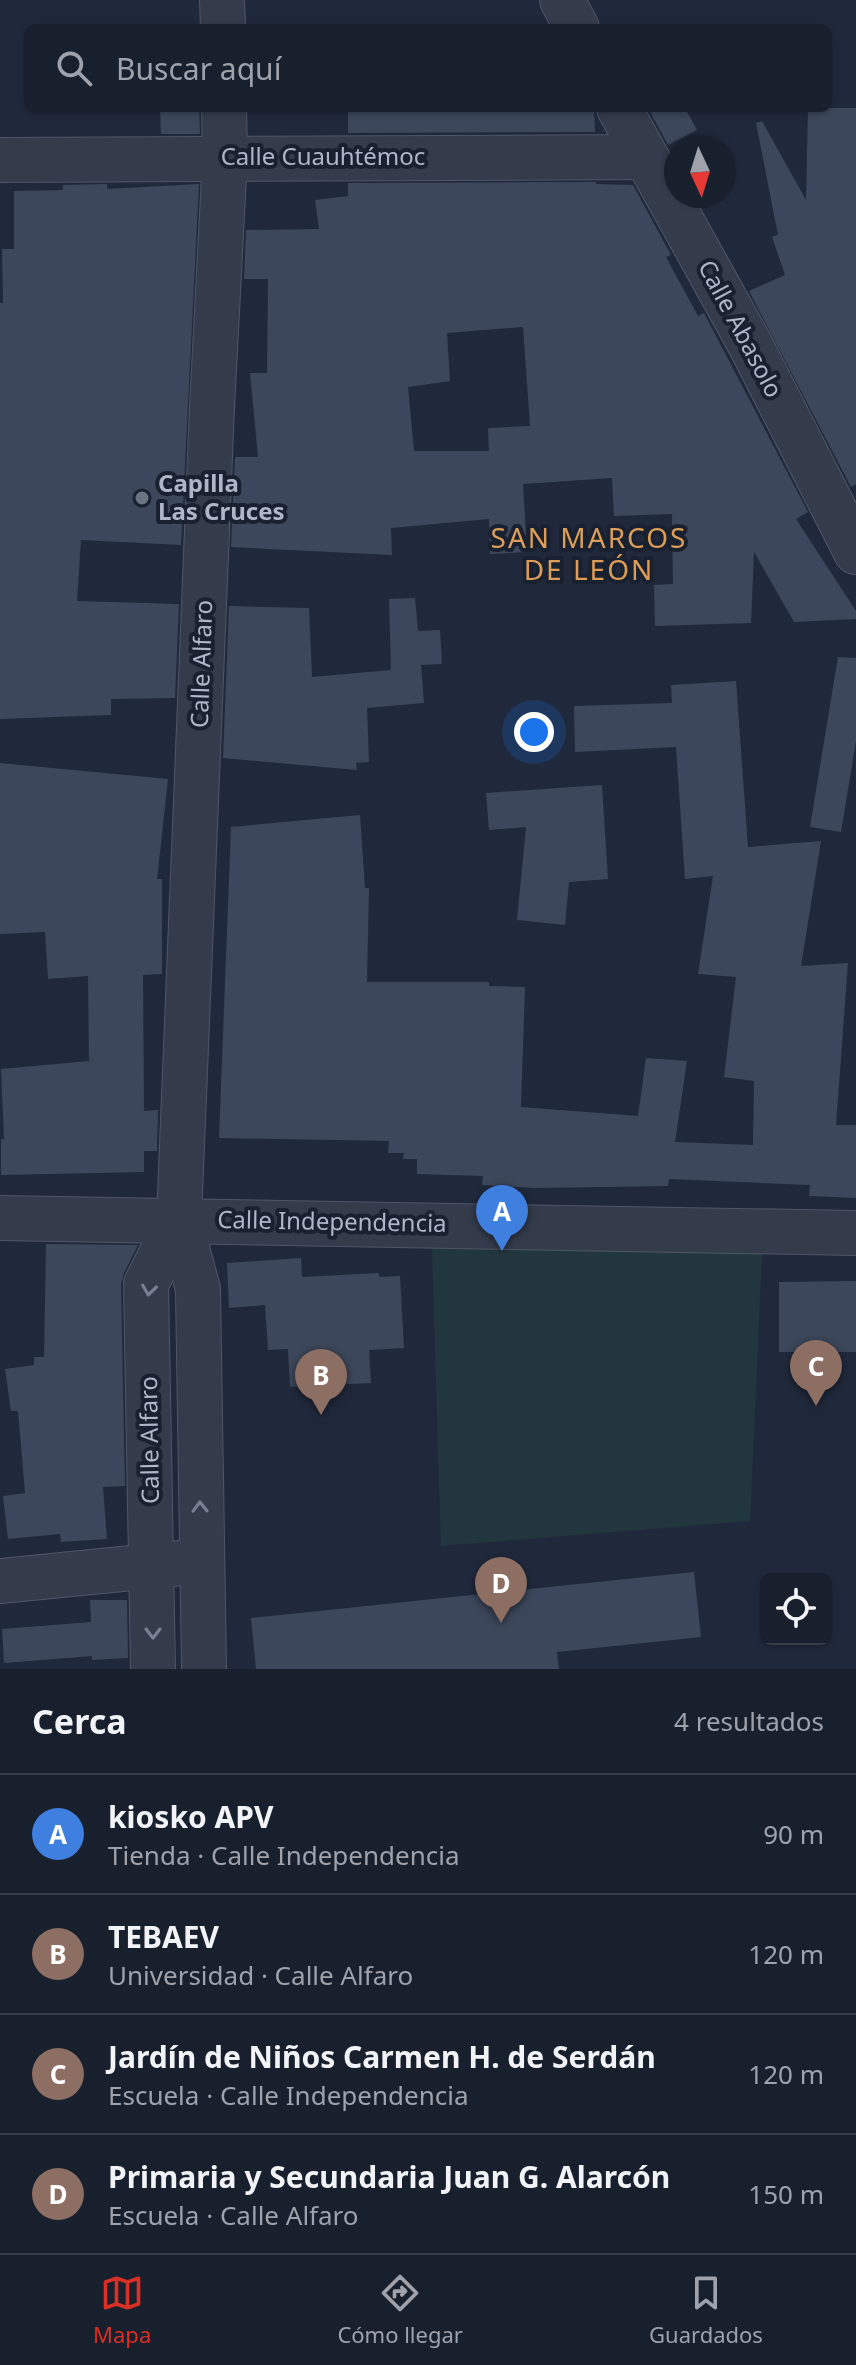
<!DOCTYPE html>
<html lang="es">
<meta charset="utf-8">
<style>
body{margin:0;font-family:"Noto Sans",sans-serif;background:#212735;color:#f1f3f6}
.controls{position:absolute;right:24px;bottom:24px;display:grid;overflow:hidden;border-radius:12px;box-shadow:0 2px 6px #0004}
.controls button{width:72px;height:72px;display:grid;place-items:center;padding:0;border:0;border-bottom:2px solid #363d49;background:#181f2d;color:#f1f3f6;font:40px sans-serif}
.compass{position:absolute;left:664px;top:136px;width:72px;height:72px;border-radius:50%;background:#181f2d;box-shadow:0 2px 6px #0004;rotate:176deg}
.you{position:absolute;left:534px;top:732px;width:28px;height:28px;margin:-20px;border:6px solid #fff;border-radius:50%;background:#1a73e8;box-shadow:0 0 0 12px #1a73e833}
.badge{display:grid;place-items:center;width:52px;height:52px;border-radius:50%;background:#d93025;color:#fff;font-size:26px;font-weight:700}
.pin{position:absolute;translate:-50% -66px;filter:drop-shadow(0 2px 4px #0008)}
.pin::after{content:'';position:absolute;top:42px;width:28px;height:24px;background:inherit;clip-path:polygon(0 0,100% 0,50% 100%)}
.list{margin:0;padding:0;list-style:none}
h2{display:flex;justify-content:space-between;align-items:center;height:104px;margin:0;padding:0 32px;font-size:34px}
h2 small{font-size:26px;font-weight:400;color:#9fa2aa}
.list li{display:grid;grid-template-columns:52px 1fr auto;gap:24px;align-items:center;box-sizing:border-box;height:120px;padding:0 32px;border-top:2px solid #363d49}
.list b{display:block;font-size:30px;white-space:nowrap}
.list p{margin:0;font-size:26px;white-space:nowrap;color:#9fa2aa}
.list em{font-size:26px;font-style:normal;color:#9fa2aa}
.icon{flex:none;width:44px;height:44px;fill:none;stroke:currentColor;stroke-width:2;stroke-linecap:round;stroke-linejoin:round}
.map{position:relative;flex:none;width:856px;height:1669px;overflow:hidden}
.search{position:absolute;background:#181f2d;box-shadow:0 2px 6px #0004;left:24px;right:24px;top:24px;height:88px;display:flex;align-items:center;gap:20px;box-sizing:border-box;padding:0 28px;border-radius:12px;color:#9fa2aa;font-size:30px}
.sheet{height:584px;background:#181f2d}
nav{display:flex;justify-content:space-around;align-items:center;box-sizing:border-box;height:112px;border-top:2px solid #363d49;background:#181f2d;font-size:22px;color:#9fa2aa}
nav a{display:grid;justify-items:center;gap:4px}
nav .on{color:#d93025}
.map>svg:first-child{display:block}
.green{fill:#22373d}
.building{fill:#3c475b;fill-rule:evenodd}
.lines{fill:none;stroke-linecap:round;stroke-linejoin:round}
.minor-casing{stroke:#4f5666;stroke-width:46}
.minor{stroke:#343c4c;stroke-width:44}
.oneway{stroke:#787f90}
.worship-dot{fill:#6b7280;stroke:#192130;stroke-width:3}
.labels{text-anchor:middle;stroke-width:8;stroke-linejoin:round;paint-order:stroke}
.street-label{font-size:24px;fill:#afb6c8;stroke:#192130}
.poi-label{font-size:24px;font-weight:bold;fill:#afb6c8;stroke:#192130;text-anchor:start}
.quarter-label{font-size:28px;letter-spacing:2px;fill:#db9d57;stroke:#192130}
</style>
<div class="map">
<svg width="856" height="1669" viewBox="0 0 856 1669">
<rect width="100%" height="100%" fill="#20293c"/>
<path class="green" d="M432 1245 762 1251 750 1521 441 1546Z"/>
<g class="building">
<path d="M174 108H199L200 134H161L160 110 174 111Z"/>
<path d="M348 108H594L595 132 348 133Z"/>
<path d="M648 108H685L697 130 668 145Z"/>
<path d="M808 108H856V484L851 487 749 291 785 275 772 237 778 235 756 123 762 121 806 200Z"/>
<path d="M596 182V184L633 185 671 255 666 257 698 316 704 313 808 512 796 519 856 611V619L794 622 754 552 751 623 655 626 654 585 673 584 672 514 614 516 612 478 523 484 527 552 490 554 489 519 391 528 392 555 231 547 235 457H258L250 373H267L268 279H244L246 230 319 229 315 200 348 196V183ZM523 327 530 426 488 428 489 451H414L408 387 450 381 447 333Z"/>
<path d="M107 184V189L199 184 181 545 81 540 77 601 179 604 175 698 111 699V715L0 719V303H3L2 249H14V191L63 190V185Z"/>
<path d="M415 598 418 631 440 630 442 664 421 665 424 703 367 708 369 762 356 763 357 770 223 758 229 606 309 608 312 677 391 670 389 599Z"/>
<path d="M838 657 856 658V741L841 832 810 827Z"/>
<path d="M736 681 748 847 821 841 801 966 848 963 836 1125H856V1198L809 1196 810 1185 669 1179 668 1186 535 1188 482 1185 483 1176 417 1174V1159H403L404 1153H388L389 1141 219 1138 231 827 360 815 365 888H369L367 982H489V986L525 987 521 1107 638 1116 646 1058 687 1061 675 1142 753 1145 754 1081 724 1077 736 977 698 974 713 876 685 879 676 747 575 752 574 706 672 703 671 685Z"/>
<path d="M0 763 168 779 157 879H162V974L143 975 144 1111 158 1110 157 1151H144V1172L1 1175V1139H4L1 1069 89 1061 88 976 48 979 45 932 0 934Z"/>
<path d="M602 785 608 879 569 882 565 925 517 920 526 827 489 830 486 793Z"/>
<path d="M46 1244 138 1245 124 1273 121 1284 125 1486 103 1487 107 1539 61 1542 60 1534 8 1539 3 1496 25 1493 18 1411H11L5 1369 34 1365V1357H44Z"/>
<path d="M301 1258 302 1277 379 1273V1277L400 1276 404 1348 369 1350 371 1383 290 1387 288 1349 268 1350 265 1305 229 1308 227 1263Z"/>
<path d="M856 1281V1352H779V1282Z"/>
<path d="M694 1572 701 1637 557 1652 559 1669H256L251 1618Z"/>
<path d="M90 1600H127L128 1658 92 1660V1656L4 1663 2 1629 91 1622Z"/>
</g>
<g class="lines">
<g class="minor-casing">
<g id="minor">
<path d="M222 0 223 28"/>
<path d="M562 0 577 28"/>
<path d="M619 108 751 346 856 552"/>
<path d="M0 160 645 157"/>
<path d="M0 1218 856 1233"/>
<path d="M0 1581 182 1563"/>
<path d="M153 1669 146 1284 179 1219"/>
<path d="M204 1669 198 1289 179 1219 212 407 225 157 224 108"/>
</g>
</g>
<use href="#minor" class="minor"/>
</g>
<defs><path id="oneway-chevron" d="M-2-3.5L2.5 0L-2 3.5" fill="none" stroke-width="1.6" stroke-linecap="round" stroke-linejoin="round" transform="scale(2)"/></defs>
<g class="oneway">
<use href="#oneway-chevron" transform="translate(149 1290) rotate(98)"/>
<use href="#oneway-chevron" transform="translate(200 1507) rotate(-91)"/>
<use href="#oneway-chevron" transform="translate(153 1633) rotate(90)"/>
</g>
<circle class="worship-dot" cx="142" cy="498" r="8"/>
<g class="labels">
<g class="street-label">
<text x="323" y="165">Calle Cuauhtémoc</text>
<text transform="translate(740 329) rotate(62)" y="8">Calle Abasolo</text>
<text transform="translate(202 664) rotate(-88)" y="8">Calle Alfaro</text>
<text transform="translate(332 1222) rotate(1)" y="8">Calle Independencia</text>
<text transform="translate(150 1440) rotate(-91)" y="8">Calle Alfaro</text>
</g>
<g class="poi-label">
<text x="158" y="492">Capilla<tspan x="158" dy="28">Las Cruces</tspan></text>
</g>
<g class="quarter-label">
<text x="589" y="548">SAN MARCOS<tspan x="589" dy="32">DE LEÓN</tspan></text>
</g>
</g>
</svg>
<div class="controls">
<button><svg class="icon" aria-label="locate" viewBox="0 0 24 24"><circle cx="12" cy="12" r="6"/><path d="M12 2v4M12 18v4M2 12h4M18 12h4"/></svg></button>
</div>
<svg class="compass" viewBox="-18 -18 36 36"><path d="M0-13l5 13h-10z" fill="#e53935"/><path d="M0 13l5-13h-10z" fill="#9fa2aa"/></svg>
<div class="you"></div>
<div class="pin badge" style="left:502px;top:1251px;background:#3f7fe0">A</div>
<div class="pin badge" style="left:321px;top:1415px;background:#8d6e63">B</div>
<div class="pin badge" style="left:816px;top:1406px;background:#8d6e63">C</div>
<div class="pin badge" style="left:501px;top:1623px;background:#8d6e63">D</div>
<div class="search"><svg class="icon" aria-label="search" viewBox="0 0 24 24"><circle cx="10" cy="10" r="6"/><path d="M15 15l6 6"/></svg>Buscar aquí</div>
</div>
<section class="sheet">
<h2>Cerca<small>4 resultados</small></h2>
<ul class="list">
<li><span class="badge" style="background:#3f7fe0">A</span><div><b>kiosko APV</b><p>Tienda · Calle Independencia</p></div><em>90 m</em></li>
<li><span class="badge" style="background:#8d6e63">B</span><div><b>TEBAEV</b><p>Universidad · Calle Alfaro</p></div><em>120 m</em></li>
<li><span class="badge" style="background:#8d6e63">C</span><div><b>Jardín de Niños Carmen H. de Serdán</b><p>Escuela · Calle Independencia</p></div><em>120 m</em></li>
<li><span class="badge" style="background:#8d6e63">D</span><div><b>Primaria y Secundaria Juan G. Alarcón</b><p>Escuela · Calle Alfaro</p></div><em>150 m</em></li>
</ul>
</section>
<nav>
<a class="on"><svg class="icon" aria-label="map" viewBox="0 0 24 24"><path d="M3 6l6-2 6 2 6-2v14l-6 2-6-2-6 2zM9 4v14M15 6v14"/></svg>Mapa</a>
<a><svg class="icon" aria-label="directions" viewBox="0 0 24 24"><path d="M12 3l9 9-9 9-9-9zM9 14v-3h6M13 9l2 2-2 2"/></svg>Cómo llegar</a>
<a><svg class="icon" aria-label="saved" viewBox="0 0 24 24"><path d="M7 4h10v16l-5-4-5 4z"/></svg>Guardados</a>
</nav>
